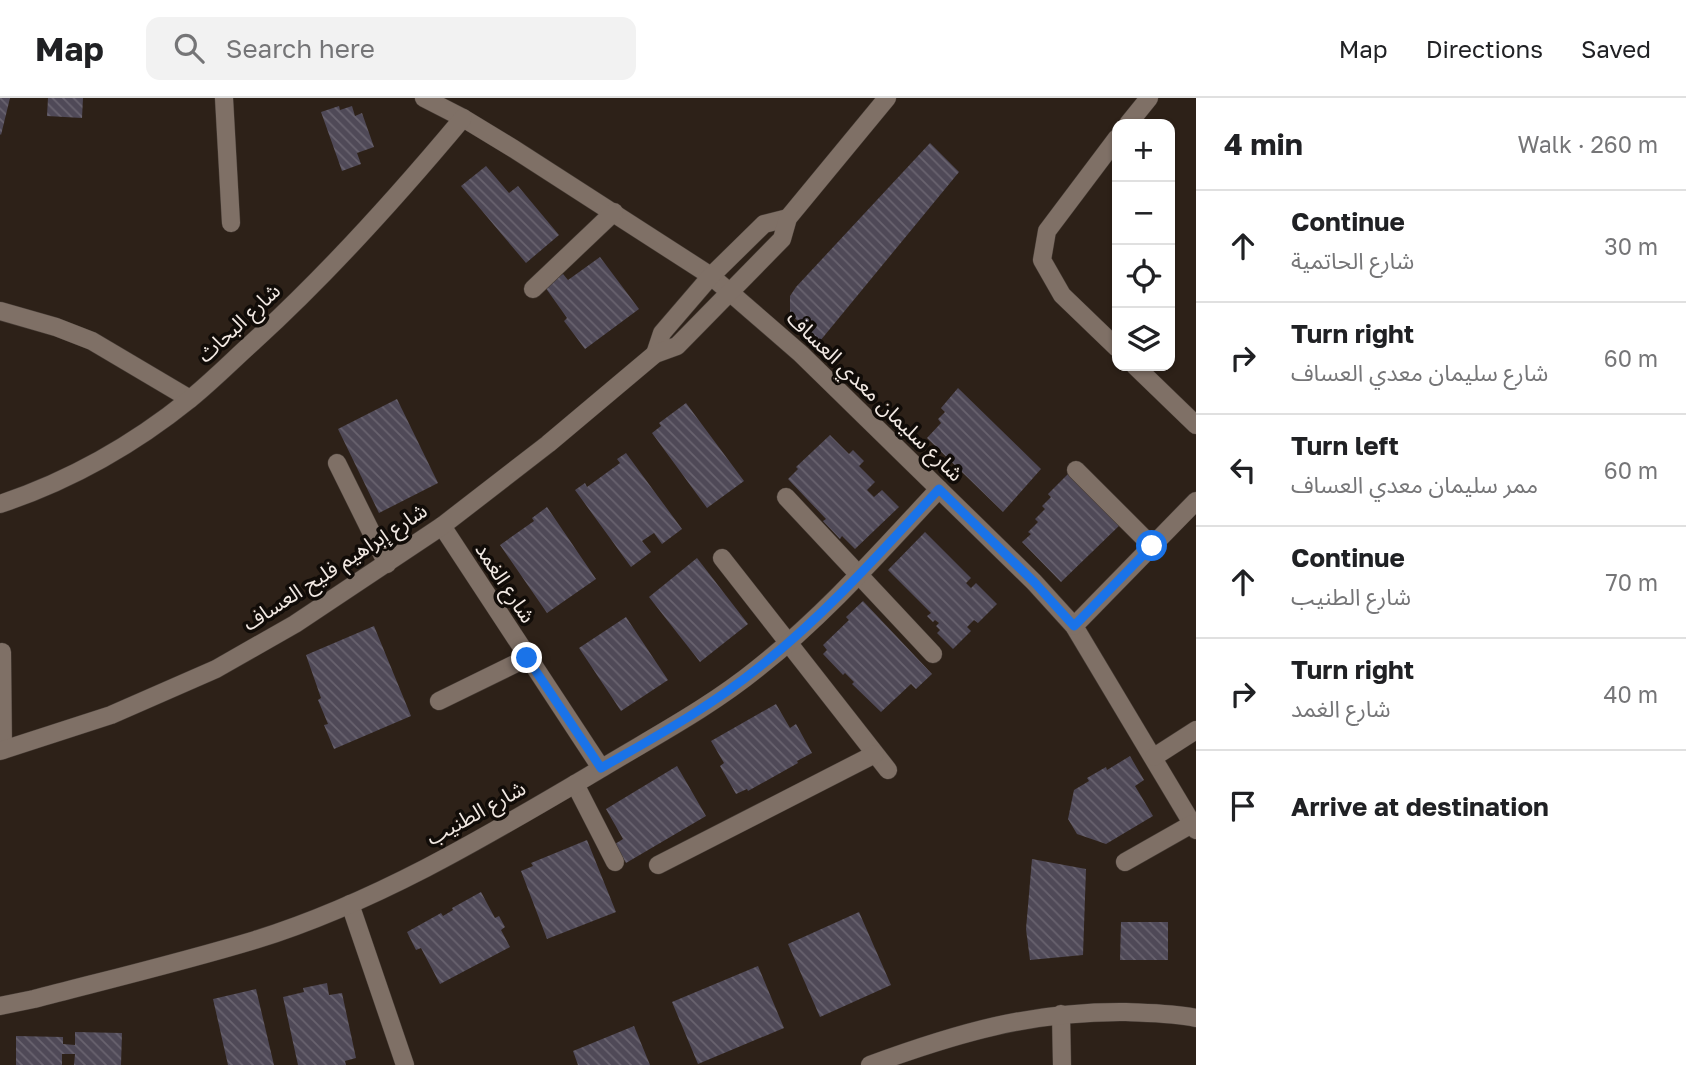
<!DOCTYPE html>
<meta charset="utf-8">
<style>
body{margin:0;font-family:"Golos Text","Noto Sans Arabic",sans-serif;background:#f2f2f2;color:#202124}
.controls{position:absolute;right:21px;top:21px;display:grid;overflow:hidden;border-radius:14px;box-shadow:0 2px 5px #0004}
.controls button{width:63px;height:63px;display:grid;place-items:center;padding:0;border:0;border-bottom:2px solid #e0e0e0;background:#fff;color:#202124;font:35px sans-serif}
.stop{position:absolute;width:21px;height:21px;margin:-16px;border:5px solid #1a73e8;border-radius:50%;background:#fff}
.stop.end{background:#1a73e8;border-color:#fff;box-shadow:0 2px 7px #0008}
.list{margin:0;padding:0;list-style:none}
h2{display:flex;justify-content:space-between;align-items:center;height:91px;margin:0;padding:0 28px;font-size:30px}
h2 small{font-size:23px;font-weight:400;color:#757577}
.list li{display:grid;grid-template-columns:46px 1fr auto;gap:21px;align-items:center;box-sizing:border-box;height:112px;padding:0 28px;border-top:2px solid #e0e0e0}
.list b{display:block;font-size:26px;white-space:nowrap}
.list p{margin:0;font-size:23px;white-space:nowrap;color:#757577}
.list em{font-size:23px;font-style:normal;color:#757577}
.icon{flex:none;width:38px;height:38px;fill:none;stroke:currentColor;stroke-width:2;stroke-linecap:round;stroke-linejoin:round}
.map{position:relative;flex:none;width:1196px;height:967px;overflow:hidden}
header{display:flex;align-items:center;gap:42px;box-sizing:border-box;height:98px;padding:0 35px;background:#fff;border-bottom:2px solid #e0e0e0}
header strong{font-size:33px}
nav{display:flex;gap:38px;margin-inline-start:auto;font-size:24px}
.search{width:490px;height:63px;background:#f2f2f2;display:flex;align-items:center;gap:18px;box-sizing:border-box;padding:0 24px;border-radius:14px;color:#757577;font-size:26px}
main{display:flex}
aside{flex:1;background:#fff}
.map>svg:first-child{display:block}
.building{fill:url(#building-back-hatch)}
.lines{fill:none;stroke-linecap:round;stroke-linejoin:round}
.minor-casing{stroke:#463c35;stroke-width:19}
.minor{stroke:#7f7066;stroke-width:18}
.route{stroke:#1a73e8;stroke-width:9}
.labels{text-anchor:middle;stroke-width:7;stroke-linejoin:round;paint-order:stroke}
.street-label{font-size:21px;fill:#f2e9e3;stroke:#110c08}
</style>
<header>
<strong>Map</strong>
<div class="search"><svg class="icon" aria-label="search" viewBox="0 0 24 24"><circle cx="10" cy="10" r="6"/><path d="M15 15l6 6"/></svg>Search here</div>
<nav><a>Map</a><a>Directions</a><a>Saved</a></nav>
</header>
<main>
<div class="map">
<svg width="1196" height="967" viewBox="0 0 1196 967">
<defs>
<pattern id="building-back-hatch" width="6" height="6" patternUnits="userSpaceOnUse" patternTransform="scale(1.75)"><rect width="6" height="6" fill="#4f4957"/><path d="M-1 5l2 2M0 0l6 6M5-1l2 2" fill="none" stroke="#69636f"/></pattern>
</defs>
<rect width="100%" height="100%" fill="#2d2118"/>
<g class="building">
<path d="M0 0H10L1 37 0 36Z"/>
<path d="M48 0H83L82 20 47 18Z"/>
<path d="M339 8 340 12 352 8 355 18 362 15 374 49 357 55 361 66 342 73 321 14Z"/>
<path d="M930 45 959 74 820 243 790 216V198L796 189Z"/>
<path d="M486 68 509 95 518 88 559 137 526 165 461 88Z"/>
<path d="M600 159 639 211 585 251 564 223 567 220 545 189 563 176 568 182Z"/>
<path d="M958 290 1041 371 1003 414 927 340 941 325 938 321 945 314 941 310Z"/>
<path d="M397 301 438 385 379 415 338 331Z"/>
<path d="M686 305 744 383 707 410 652 335 661 328 659 325Z"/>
<path d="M830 337 849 356 853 352 864 363 859 368 875 384 867 392 874 399 882 392 899 409 855 451 842 438 840 441 823 423 826 421 788 381 798 371 796 369Z"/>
<path d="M626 355 682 431 662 446 654 435 642 443 651 454 631 469 575 392 585 385 587 389 620 365 617 361Z"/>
<path d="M1070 374 1121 426 1061 484 1022 444 1031 436 1028 434 1038 424 1035 421 1045 411 1042 408 1051 399 1048 396Z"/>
<path d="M547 409 596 481 547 515 500 447 534 423 532 420Z"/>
<path d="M925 434 971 480 966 485 971 490 976 485 997 506 978 525 974 522 967 529 971 533 953 551 937 535 940 532 936 528 939 525 935 522 933 524 927 518 931 515 888 472Z"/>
<path d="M697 460 748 526 700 564 649 499Z"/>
<path d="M863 503 932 576 916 591 911 586 881 614 852 586 854 584 845 575 843 577 823 556 827 552 823 547 849 522 846 519Z"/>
<path d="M626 519 668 582 621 613 579 550Z"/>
<path d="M374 528 411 618 334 651 324 627 328 626 318 602 321 600 306 557Z"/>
<path d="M776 606 790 630 796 626 812 655 797 663 798 665 748 693 747 691 736 696 720 668 724 665 711 643Z"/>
<path d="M1130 658 1144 682 1135 688 1153 718 1106 746 1077 736 1068 721 1074 692 1089 683 1087 680 1106 669 1107 672Z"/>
<path d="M677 668 706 718 626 765 615 746 623 741 606 711Z"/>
<path d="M587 742 616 814 547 841 521 773 533 768 531 765Z"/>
<path d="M1032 761 1086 771 1083 857 1030 862 1026 831Z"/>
<path d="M481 794 495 820 499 818 505 829 501 832 510 849 440 886 421 850 416 852 407 834 441 815 443 818 453 812 452 810Z"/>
<path d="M859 814 891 887 820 919 788 846Z"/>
<path d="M1121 824H1168V862H1120Z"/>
<path d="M758 868 784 930 698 966 672 904Z"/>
<path d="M327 885 329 897 342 895 356 960 345 963 346 967H298L283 899 304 894 303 890Z"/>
<path d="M256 891 274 967H228L213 901Z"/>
<path d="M634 928 650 967H578L573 953Z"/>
<path d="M75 934 122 935 121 967H74L75 956H62V967H16V938L63 939V946L75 947Z"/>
</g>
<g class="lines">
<g class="minor-casing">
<g id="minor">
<path d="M224 0 231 125"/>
<path d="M424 0 463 20 514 51 711 178 801 256 1034 484 1074 528 1196 732"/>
<path d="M1128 26 1149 0"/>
<path d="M1117 40 1047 133 1042 162 1062 197 1117 250"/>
<path d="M533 191 614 114"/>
<path d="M0 213 56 229 92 243 190 301"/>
<path d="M655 256 662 235 711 178 764 126 788 120"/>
<path d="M1135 268 1196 327"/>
<path d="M337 365 387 466"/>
<path d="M1076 372 1152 448"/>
<path d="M786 399 933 556"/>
<path d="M0 406C69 383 133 347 190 301 211 284 232 263 253 244 329 175 397 99 463 20"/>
<path d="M442 428 601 670"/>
<path d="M722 460 888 672"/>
<path d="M1074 528 1196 403"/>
<path d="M2 554 3 652"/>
<path d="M439 603 527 560"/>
<path d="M0 653 111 617 216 571 295 526 442 428 548 346 655 256 677 248 782 141 788 120 887 0"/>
<path d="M1154 659 1196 632"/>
<path d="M575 686 615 764"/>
<path d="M1125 764 1192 726"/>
<path d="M658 767 875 656"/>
<path d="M350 806 405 967"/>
<path d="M0 908 34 901C107 882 182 864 255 842 378 804 492 735 602 670 655 638 710 609 758 570 825 517 881 453 939 391"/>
<path d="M1061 916 1062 967"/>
<path d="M870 967C957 935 1032 913 1126 914 1149 915 1174 915 1196 920"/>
</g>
</g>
<use href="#minor" class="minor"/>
</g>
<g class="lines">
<path class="route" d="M527 560 601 670C655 639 710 609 758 570 825 517 882 453 939 391L1034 484 1074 528 1152 448"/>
</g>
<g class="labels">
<g class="street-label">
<text transform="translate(239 225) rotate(-43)" y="7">شارع البحاث</text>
<text transform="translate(875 298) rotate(44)" y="7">شارع سليمان معدي العساف</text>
<text transform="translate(335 469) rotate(-33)" y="7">شارع إبراهيم فليح العساف</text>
<text transform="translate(505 485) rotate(57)" y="7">شارع الغمد</text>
<text transform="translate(476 715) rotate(-29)" y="7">شارع الطنيب</text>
</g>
</g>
</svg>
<div class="controls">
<button>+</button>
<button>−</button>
<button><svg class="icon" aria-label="locate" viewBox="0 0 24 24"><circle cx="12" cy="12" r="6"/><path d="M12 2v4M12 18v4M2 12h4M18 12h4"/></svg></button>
<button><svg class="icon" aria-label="layers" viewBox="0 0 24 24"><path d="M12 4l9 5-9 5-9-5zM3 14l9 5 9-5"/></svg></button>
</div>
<div class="stop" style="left:1152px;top:448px"></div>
<div class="stop end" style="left:527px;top:560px"></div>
</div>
<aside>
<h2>4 min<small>Walk · 260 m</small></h2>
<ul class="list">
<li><svg class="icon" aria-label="ahead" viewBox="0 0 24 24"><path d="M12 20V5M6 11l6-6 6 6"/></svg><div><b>Continue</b><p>شارع الحاتمية</p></div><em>30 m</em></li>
<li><svg class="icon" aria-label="right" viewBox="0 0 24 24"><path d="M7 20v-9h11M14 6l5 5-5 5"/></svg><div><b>Turn right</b><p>شارع سليمان معدي العساف</p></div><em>60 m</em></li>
<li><svg class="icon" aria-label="left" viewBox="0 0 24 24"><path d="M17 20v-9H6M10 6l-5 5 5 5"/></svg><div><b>Turn left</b><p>ممر سليمان معدي العساف</p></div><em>60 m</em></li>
<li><svg class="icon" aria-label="ahead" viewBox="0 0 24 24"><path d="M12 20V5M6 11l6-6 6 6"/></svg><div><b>Continue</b><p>شارع الطنيب</p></div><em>70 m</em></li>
<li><svg class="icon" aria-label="right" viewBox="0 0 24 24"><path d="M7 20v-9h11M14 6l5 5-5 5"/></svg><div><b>Turn right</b><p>شارع الغمد</p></div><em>40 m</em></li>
<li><svg class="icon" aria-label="arrive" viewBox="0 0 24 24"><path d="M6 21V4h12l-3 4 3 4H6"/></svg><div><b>Arrive at destination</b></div></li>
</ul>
</aside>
</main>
